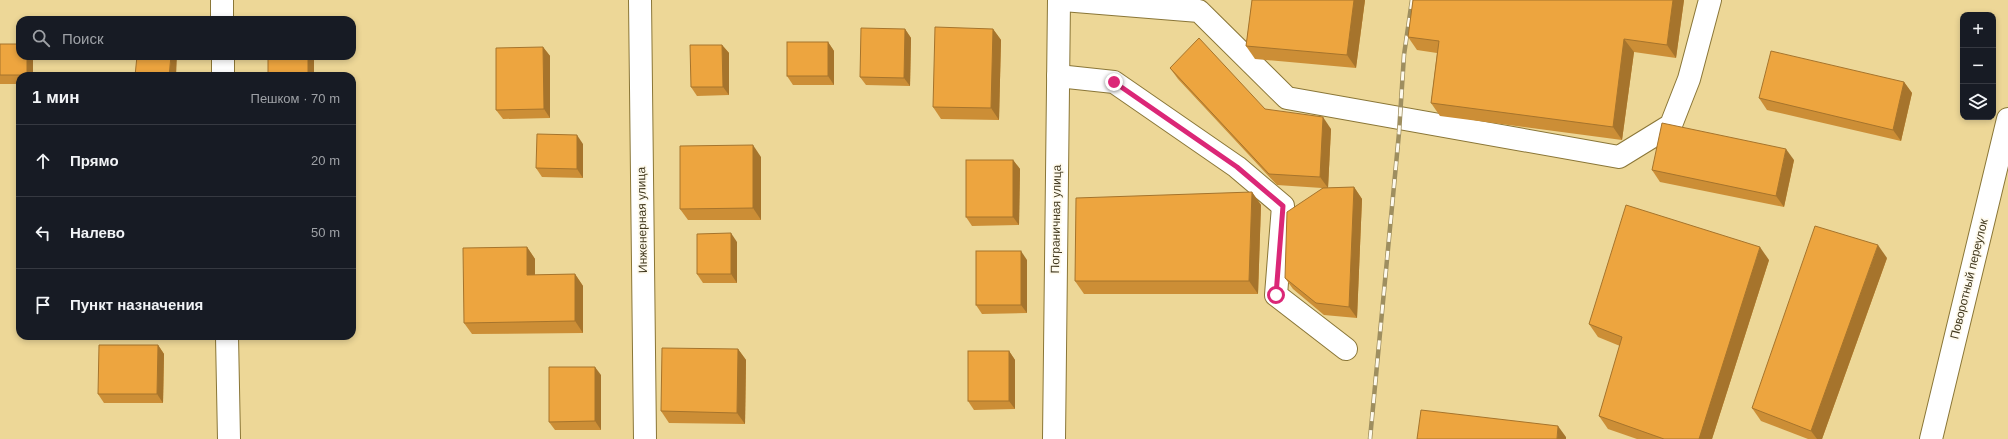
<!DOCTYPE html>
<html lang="ru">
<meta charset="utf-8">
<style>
body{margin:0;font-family:Helvetica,sans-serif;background:#242831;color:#f1f3f6}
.controls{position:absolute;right:12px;top:12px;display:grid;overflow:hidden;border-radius:8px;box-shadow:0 2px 6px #0003}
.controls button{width:36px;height:36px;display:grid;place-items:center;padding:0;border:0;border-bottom:1px solid #363941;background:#171b24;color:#f1f3f6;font:20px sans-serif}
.stop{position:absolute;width:12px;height:12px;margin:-9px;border:3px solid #db2777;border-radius:50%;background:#fff}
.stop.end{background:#db2777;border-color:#fff;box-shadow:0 1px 4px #0008}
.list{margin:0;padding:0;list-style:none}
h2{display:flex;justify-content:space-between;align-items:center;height:52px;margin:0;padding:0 16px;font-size:17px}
h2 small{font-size:13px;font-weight:400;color:#9ea1a6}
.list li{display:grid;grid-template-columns:26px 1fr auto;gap:12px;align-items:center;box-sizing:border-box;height:72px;padding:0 16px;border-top:1px solid #363941}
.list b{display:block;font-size:15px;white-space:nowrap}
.list em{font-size:13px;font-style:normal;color:#9ea1a6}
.icon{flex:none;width:22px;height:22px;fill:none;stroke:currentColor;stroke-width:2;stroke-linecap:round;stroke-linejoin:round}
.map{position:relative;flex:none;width:2008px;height:439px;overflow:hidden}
.search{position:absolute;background:#171b24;box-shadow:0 2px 6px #0003;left:16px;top:16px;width:340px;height:44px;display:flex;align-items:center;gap:10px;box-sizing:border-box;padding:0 14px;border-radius:12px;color:#9ea1a6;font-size:15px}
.panel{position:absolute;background:#171b24;box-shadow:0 2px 6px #0003;left:16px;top:72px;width:340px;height:268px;border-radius:12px}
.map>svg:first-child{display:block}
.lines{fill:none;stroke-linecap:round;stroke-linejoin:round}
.minor-casing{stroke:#8a7637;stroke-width:24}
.minor{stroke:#fff;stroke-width:22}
.rail-casing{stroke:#9e8e5f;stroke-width:4.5}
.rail{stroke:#fefaed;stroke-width:3;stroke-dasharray:9;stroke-linecap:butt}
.wall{fill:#cc8e36}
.shaded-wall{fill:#a6742c}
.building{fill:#eda53f;stroke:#a6742c}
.route{stroke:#db2777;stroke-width:5}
.labels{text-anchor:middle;stroke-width:3.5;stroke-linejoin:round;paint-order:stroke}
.street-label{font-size:12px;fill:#42391f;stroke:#fefaed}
</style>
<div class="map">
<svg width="2008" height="439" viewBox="0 0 2008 439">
<rect width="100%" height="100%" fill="#edd797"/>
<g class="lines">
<g class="minor-casing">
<g id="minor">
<path d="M222 0V20"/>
<path d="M640 0 645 439"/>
<path d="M1063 0 1199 11 1287 98 1619 157 1671 125 1689 79 1710 0"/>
<path d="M223 56V76"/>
<path d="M1058 76 1114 82 1237 167 1283 206 1276 295 1346 349"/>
<path d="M227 336 229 439"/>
<path d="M1054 439 1059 0"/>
<path d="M1931 439 2008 119"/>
</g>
</g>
<use href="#minor" class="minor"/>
<g class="rail-casing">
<path id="rail" d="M1370 439 1399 133 1404 55 1412 0"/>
</g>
<use href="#rail" class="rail"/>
</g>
<g class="wall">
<path d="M1252 0H1365L1356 68 1255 59 1246 46Z"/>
<path d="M1413 0H1684L1676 58 1634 52 1622 140 1440 116 1431 103 1437 53 1417 50 1408 37Z"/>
<path d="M905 29 911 38 910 86 866 85 860 77Z"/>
<path d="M993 29 1001 40 999 120 941 119 933 107Z"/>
<path d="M828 42 834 51V85H793L787 76Z"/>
<path d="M0 44 20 56H33V76H20V84H0Z"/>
<path d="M722 45 729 53V95L697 96 691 87Z"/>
<path d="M543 47 550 56V118L503 119 496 110Z"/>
<path d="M1170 68 1265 109 1331 129 1328 188 1354 187 1362 199 1357 318 1324 315 1293 289 1285 278 1322 188 1277 185 1178 79Z"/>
<path d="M1904 82 1912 93 1901 141 1767 110 1759 98Z"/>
<path d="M583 144V178L542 177 536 168Z"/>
<path d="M761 157V220H688L680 209Z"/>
<path d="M1013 160 1020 169 1019 225 972 226 966 217Z"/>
<path d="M1794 160 1784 207 1660 182 1652 170Z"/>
<path d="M1252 192 1261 205 1258 294H1084L1075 281Z"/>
<path d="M737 242V283H703L697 274Z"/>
<path d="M527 247 535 259V275L575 274 583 286V333L472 334 464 323Z"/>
<path d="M1887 258 1822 439H1808L1761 421 1752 408Z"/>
<path d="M1027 260V313L982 314 976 305Z"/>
<path d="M1769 260 1712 439H1637L1608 429 1599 416 1620 346 1598 337 1589 324Z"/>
<path d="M158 345 164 354 163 403H104L98 394Z"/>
<path d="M738 349 746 360 745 424 669 423 661 411Z"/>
<path d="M1009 351 1015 360V409L974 410 968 401Z"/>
<path d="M601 375V430H555L549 422Z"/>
</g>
<g class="shaded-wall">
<path d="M1354 0H1365L1356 68 1347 55Z"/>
<path d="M1673 0H1684L1676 58 1667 45Z"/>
<path d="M905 29 911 38 910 86 904 78Z"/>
<path d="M993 29 1001 40 999 120 991 108Z"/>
<path d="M1624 39 1634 52 1622 140 1613 127Z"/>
<path d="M828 42 834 51V85L828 76Z"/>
<path d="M722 45 729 53V95L723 87Z"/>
<path d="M543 47 550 56V118L544 109Z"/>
<path d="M27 56H33V76H28L27 75Z"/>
<path d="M171 56H177L176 76H169Z"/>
<rect x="308" y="56" width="6" height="20"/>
<path d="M1904 82 1912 93 1901 141 1893 130Z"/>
<path d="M1323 117 1331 129 1328 188 1320 177Z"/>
<path d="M577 135 583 144V178L577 169Z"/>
<path d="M753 145 761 157V220L753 208Z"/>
<path d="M1786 149 1794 160 1784 207 1776 196Z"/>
<path d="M1013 160 1020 169 1019 225 1013 217Z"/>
<path d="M1354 187 1362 199 1357 318 1349 307Z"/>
<path d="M1252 192 1261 205 1258 294 1249 281Z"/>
<path d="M731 233 737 242V283L731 274Z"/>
<path d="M1878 245 1887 258 1822 439H1817L1811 431Z"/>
<path d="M527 247 535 259V286L527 275Z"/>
<path d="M1760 247 1769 260 1712 439H1699Z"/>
<path d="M1021 251 1027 260V313L1021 305Z"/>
<path d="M575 274 583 286V333L575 321Z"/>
<path d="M158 345 164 354 163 403 157 394Z"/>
<path d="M738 349 746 360 745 424 737 413Z"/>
<path d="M1009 351 1015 360V409L1009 401Z"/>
<path d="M595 367 601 375V430L595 421Z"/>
<path d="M1558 426 1566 437V439H1557Z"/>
</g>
<g class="building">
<path d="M1252 0H1354L1347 55 1246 46Z"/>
<path d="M1413 0H1673L1667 45 1624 39 1613 127 1431 103 1439 41 1408 37Z"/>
<path d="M935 27 993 29 991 108 933 107Z"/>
<path d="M861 28 905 29 904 78 860 77Z"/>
<path d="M1199 38 1265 109 1323 117 1320 177 1269 174 1170 68Z"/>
<rect x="787" y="42" width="41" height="34"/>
<path d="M0 44H20V56H27V75H0Z"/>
<path d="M690 45H722L723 87H691Z"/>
<path d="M543 47 544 109 496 110V48Z"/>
<path d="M1771 51 1904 82 1893 130 1759 98Z"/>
<path d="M137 56H171L169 76H135Z"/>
<rect x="268" y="56" width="40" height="20"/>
<path d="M1662 123 1786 149 1776 196 1652 170Z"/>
<path d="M537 134 577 135V169L536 168Z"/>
<path d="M753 145V208L680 209V146Z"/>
<rect x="966" y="160" width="47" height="57"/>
<path d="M1354 187 1349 307 1316 303 1285 278 1287 212 1323 188Z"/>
<path d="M1252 192 1249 281H1075L1076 198Z"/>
<path d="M1626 205 1760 247 1699 439H1664L1599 416 1622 337 1589 324Z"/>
<path d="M1815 226 1878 245 1811 431 1752 408Z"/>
<path d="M731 233V274H697V234Z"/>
<path d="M527 247V275L575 274V321L464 323 463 248Z"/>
<rect x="976" y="251" width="45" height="54"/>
<path d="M99 345H158L157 394H98Z"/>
<path d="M662 348 738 349 737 413 661 411Z"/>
<rect x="968" y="351" width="41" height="50"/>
<path d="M549 367H595V421L549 422Z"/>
<path d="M1421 410 1558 426 1557 439H1417Z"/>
</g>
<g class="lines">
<path class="route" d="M1114 82 1237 167 1283 206 1276 295"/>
</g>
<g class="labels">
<g class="street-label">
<text transform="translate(1056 219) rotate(-89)" y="4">Пограничная улица</text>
<text transform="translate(642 220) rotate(-91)" y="4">Инженерная улица</text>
<text transform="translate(1969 279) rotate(-76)" y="4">Поворотный переулок</text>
</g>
</g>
</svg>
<div class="controls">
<button>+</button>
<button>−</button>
<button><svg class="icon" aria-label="layers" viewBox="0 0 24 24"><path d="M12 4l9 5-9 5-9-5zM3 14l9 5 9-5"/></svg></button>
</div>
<div class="stop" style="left:1276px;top:295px"></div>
<div class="stop end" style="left:1114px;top:82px"></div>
<div class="search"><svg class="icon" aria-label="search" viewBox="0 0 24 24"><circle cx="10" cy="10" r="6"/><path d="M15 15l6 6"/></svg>Поиск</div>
<section class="panel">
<h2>1 мин<small>Пешком · 70 m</small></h2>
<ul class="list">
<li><svg class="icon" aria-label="ahead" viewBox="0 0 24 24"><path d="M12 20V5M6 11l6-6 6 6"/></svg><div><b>Прямо</b></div><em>20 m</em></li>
<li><svg class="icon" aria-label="left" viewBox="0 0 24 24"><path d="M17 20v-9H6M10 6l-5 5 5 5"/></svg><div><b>Налево</b></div><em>50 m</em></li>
<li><svg class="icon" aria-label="arrive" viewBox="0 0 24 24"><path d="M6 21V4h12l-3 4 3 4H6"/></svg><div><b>Пункт назначения</b></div></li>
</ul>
</section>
</div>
